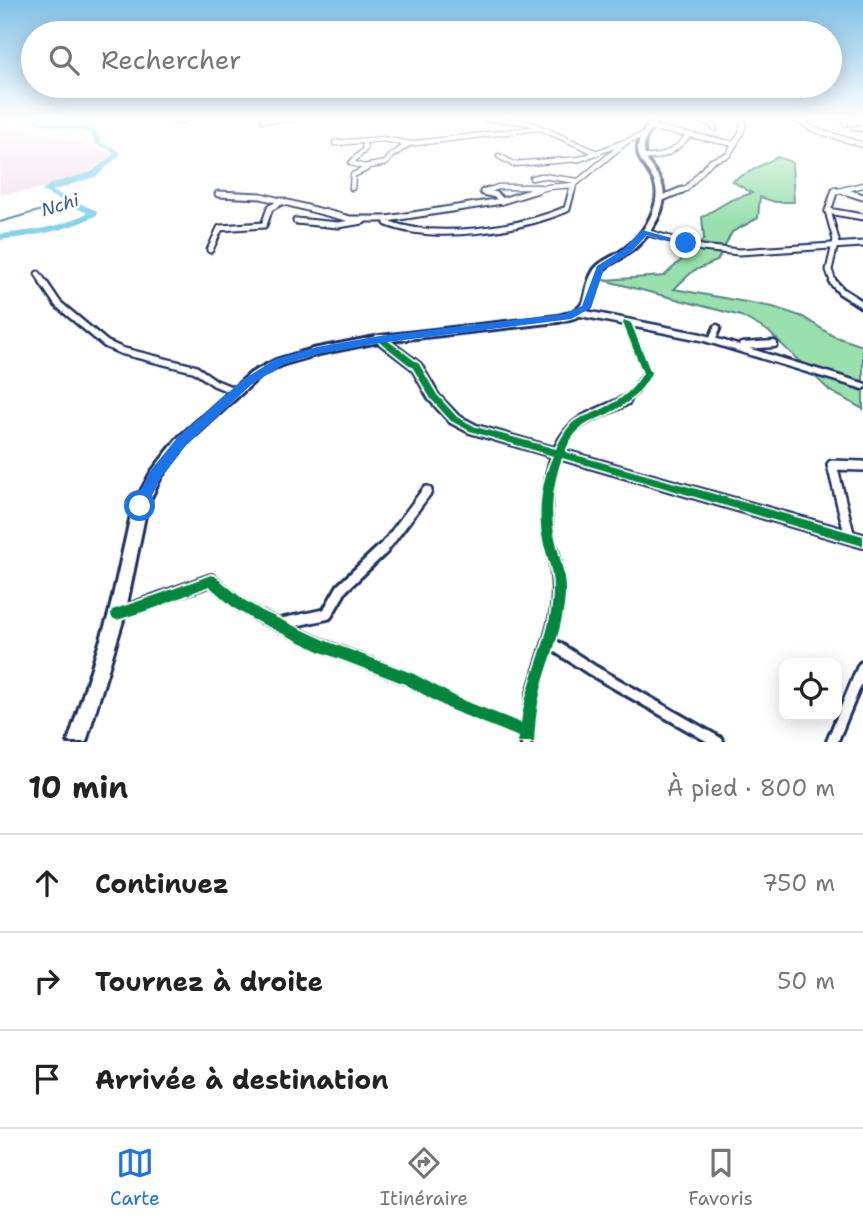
<!DOCTYPE html>
<html lang="fr">
<meta charset="utf-8">
<style>
body{margin:0;font-family:"Shantell Sans",sans-serif;background:#f6f6f6;color:#222}
.controls{position:absolute;right:21px;bottom:21px;display:grid;overflow:hidden;border-radius:14px;box-shadow:0 4px 18px #0003}
.controls button{width:63px;height:63px;display:grid;place-items:center;padding:0;border:0;border-bottom:2px solid #e0e0e0;background:#fff;color:#222;font:35px sans-serif}
.stop{position:absolute;width:21px;height:21px;margin:-16px;border:5px solid #1a73e8;border-radius:50%;background:#fff}
.stop.end{background:#1a73e8;border-color:#fff;box-shadow:0 2px 7px #0008}
.list{margin:0;padding:0;list-style:none}
h2{display:flex;justify-content:space-between;align-items:center;height:91px;margin:0;padding:0 28px;font-size:30px}
h2 small{font-size:23px;font-weight:400;color:#767676}
.list li{display:grid;grid-template-columns:46px 1fr auto;gap:21px;align-items:center;box-sizing:border-box;height:98px;padding:0 28px;border-top:2px solid #e0e0e0}
.list b{display:block;font-size:26px;white-space:nowrap}
.list em{font-size:23px;font-style:normal;color:#767676}
.icon{flex:none;width:38px;height:38px;fill:none;stroke:currentColor;stroke-width:2;stroke-linecap:round;stroke-linejoin:round}
.map{position:relative;flex:none;width:863px;height:742px;overflow:hidden}
.search{position:absolute;background:#fff;box-shadow:0 4px 18px #0003;left:21px;right:21px;top:21px;height:77px;display:flex;align-items:center;gap:18px;box-sizing:border-box;padding:0 24px;border-radius:38px;color:#767676;font-size:26px}
.sheet{height:385px;background:#fff}
nav{display:flex;justify-content:space-around;align-items:center;box-sizing:border-box;height:98px;border-top:2px solid #e0e0e0;background:#fff;font-size:19px;color:#767676}
nav a{display:grid;justify-items:center;gap:4px}
nav .on{color:#1a73e8}
.map>svg:first-child{display:block}
.built{fill:#f2e3ec}
.green{fill:#99e0ae;stroke:#5a8886;stroke-width:2}
.lines{fill:none;stroke-linecap:round;stroke-linejoin:round}
.stream{stroke:#5c91b1;stroke-width:2}
.river{fill:#88d2e9;fill-rule:evenodd}
.street-far4-casing{stroke:#1b2f5e;stroke-width:7}
.street-far3-casing{stroke:#1b2f5e;stroke-width:9}
.street-far2-casing{stroke:#1b2f5e;stroke-width:11}
.street-far1-casing{stroke:#1b2f5e;stroke-width:14}
.street-casing{stroke:#1b2f5e;stroke-width:16}
.secondary-casing{stroke:#1b2f5e;stroke-width:6}
.street-far4{stroke:#fff;stroke-width:4.5}
.street-far3{stroke:#fff;stroke-width:5}
.street-far2{stroke:#fff;stroke-width:6}
.street-far1{stroke:#fff;stroke-width:9}
.street{stroke:#fff;stroke-width:10}
.secondary{fill:#fff;fill-rule:evenodd}
.cycleway-casing{stroke:#fff;stroke-width:4}
.cycleway{fill:#00873e;fill-rule:evenodd}
.route{fill:#1a73e8}
.labels{text-anchor:middle;stroke-width:5;stroke-linejoin:round;paint-order:stroke}
.far-water-label{font-size:18px;font-style:italic;fill:#3c6088;stroke:#fff}
</style>
<div class="map">
<svg width="863" height="742" viewBox="0 0 863 742">
<rect width="100%" height="100%" fill="#fff"/>
<filter id="ink" filterUnits="userSpaceOnUse"><feTurbulence type="fractalNoise" baseFrequency=".0143" numOctaves="2"/><feDisplacementMap in="SourceGraphic" scale="14" xChannelSelector="R" yChannelSelector="G"/><feConvolveMatrix kernelMatrix="1 2 1 2 8 2 1 2 1" color-interpolation-filters="sRGB"/></filter>
<g filter="url(#ink)">
<path class="built" d="M0 124 76 141 111 153 107 159 88 173 45 188 0 195Z"/>
<path class="green" d="M777 157 792 162 794 202H775L760 197 758 218 732 232 717 261 693 271 674 289 773 307 803 317 833 336 863 346V409L830 391 768 331 741 316 603 280 664 276 704 239 702 217 731 200 752 193 732 181Z"/>
<g class="lines">
<path class="stream" d="M0 222 70 202"/>
<path class="river" d="M17 119H34L95 130 101 143 113 147 120 153V155L97 176 52 191 97 211V215C67 231 34 236 0 240V234C30 231 60 228 87 213L42 191 50 184 91 172 114 154 109 149 96 145 90 133Z"/>
<g class="street-far4-casing">
<g id="street-far4">
<path d="M172 119 176 122 187 119"/>
<path d="M484 119 527 122 597 153"/>
<path d="M696 119 712 125 715 129"/>
<path d="M797 119 812 129 863 145"/>
<path d="M844 119 846 124"/>
<path d="M263 120 292 119"/>
<path d="M649 127 735 144"/>
<path d="M854 128 863 129"/>
<path d="M335 143 383 139 409 144"/>
<path d="M364 143 365 149 351 163 364 167 386 163 391 156 409 144 539 128"/>
<path d="M499 156 513 164 580 159 643 135"/>
<path d="M642 157C662 159 675 151 688 136"/>
<path d="M532 178 542 176 578 181"/>
<path d="M352 188 353 175 366 169"/>
<path d="M844 191 848 192"/>
<path d="M484 192 498 187H540"/>
<path d="M531 192 548 187 574 185 627 141"/>
<path d="M572 192 574 185"/>
<path d="M678 192 686 189 711 161 728 155 741 133 744 119"/>
<path d="M834 192 863 185"/>
</g>
</g>
<g class="street-far3-casing">
<g id="street-far3">
<path d="M488 190 483 192 496 195 502 201"/>
<path d="M844 191 863 197"/>
<path d="M218 194 261 196 350 219H387L502 201 537 190"/>
<path d="M660 199 682 190"/>
<path d="M828 211 863 217"/>
<path d="M387 219V223C435 242 520 229 567 209L572 190"/>
<path d="M296 221 338 225 363 221"/>
<path d="M645 232 702 248 739 252 863 244"/>
<path d="M210 250 220 228 264 225 270 208 283 201"/>
<path d="M38 274 45 284"/>
<path d="M834 284 829 270 836 240 828 211 835 190"/>
</g>
</g>
<g class="street-far2-casing">
<g id="street-far2">
<path d="M43 282 58 304 106 344 122 351 195 369 215 383 237 392"/>
<path d="M833 282 841 291 863 305"/>
<path d="M581 313 701 337 863 386"/>
<path d="M712 340 717 328"/>
<path d="M742 346 774 344"/>
<path d="M623 401 635 391 647 373 627 323"/>
</g>
</g>
<g class="street-far1-casing">
<g id="street-far1">
<path d="M850 537 832 465 863 466"/>
<path d="M382 551 427 491"/>
<path d="M552 551C543 515 545 450 578 424 591 414 611 409 626 400"/>
</g>
</g>
<g class="street-casing">
<g id="street">
<path d="M117 614 211 580 239 604 257 615 326 647 409 679 456 705 527 733"/>
<path d="M280 624 327 614 342 588 383 549"/>
<path d="M552 644 592 670 718 742"/>
<path d="M526 742C528 726 529 709 533 693 548 638 568 609 552 549"/>
<path d="M832 742 863 667"/>
</g>
</g>
<g class="secondary-casing">
<path id="secondary" d="M654 119H659C653 128 644 136 644 147 642 169 673 175 661 211 654 229 640 246 624 256 617 261 608 264 602 271 598 277 596 284 595 291 590 316 580 317 558 322L389 341 420 364 438 395 458 416 477 426 863 535V547L469 432 450 422 430 400 412 368 378 342 319 354 284 364 259 377 186 444 161 477 147 506 125 614 86 742H68L109 614 133 506 152 471 178 438 251 373 276 360 313 349 380 336 558 316C596 307 578 296 594 270 600 261 611 258 620 252 635 242 647 227 653 211 667 175 636 169 638 147 639 136 647 127 654 119Z"/>
</g>
<use href="#street-far4" class="street-far4"/>
<use href="#street-far3" class="street-far3"/>
<use href="#street-far2" class="street-far2"/>
<use href="#street-far1" class="street-far1"/>
<use href="#street" class="street"/>
<use href="#secondary" class="secondary"/>
<g class="cycleway-casing">
<path id="cycleway" d="M624 321H627L631 323 651 373C640 396 622 408 599 418 592 421 585 424 580 429 573 435 568 443 565 452L863 536V546L562 458C553 483 549 511 555 538 559 557 566 575 565 595 563 630 548 661 540 694 536 710 535 726 534 742H518L519 737 451 710 405 684 321 652 252 619 234 608 209 586 155 608 117 620 112 618 111 614 112 610 154 596 211 575 215 576 244 600 262 611 329 642 414 674 460 699 521 723C527 677 554 633 553 587 553 569 545 552 542 535 538 509 542 480 553 456L470 431 451 421 431 399 413 368 376 339 377 337H383L419 364 437 395 457 417 476 427 556 449C560 440 567 427 575 421 581 417 589 415 596 412 616 403 632 393 643 373L623 323Z"/>
</g>
<use href="#cycleway" class="cycleway"/>
</g>
</g>
<linearGradient id="sky" x2="0" y2="1"><stop stop-color="#81c0e8"/><stop offset="0.53" stop-color="#fff"/><stop offset="1" stop-color="#fff" stop-opacity="0"/></linearGradient>
<rect width="863" height="223" fill="url(#sky)"/>
<path class="route" d="M642 230 690 243 686 246 647 235 630 253 604 269 591 308 571 319 380 343 318 354 284 364 252 384 187 444 161 477 145 510H135L133 506 151 470 177 438 244 379 276 359 317 347 380 336 565 314 582 306 597 266 624 249Z"/>
<g class="labels">
<g class="far-water-label">
<text transform="translate(60 205) rotate(-17)" y="6">Nchi</text>
</g>
</g>
</svg>
<div class="controls">
<button><svg class="icon" aria-label="locate" viewBox="0 0 24 24"><circle cx="12" cy="12" r="6"/><path d="M12 2v4M12 18v4M2 12h4M18 12h4"/></svg></button>
</div>
<div class="stop" style="left:140px;top:506px"></div>
<div class="stop end" style="left:686px;top:243px"></div>
<div class="search"><svg class="icon" aria-label="search" viewBox="0 0 24 24"><circle cx="10" cy="10" r="6"/><path d="M15 15l6 6"/></svg>Rechercher</div>
</div>
<section class="sheet">
<h2>10 min<small>À pied · 800 m</small></h2>
<ul class="list">
<li><svg class="icon" aria-label="ahead" viewBox="0 0 24 24"><path d="M12 20V5M6 11l6-6 6 6"/></svg><div><b>Continuez</b></div><em>750 m</em></li>
<li><svg class="icon" aria-label="right" viewBox="0 0 24 24"><path d="M7 20v-9h11M14 6l5 5-5 5"/></svg><div><b>Tournez à droite</b></div><em>50 m</em></li>
<li><svg class="icon" aria-label="arrive" viewBox="0 0 24 24"><path d="M6 21V4h12l-3 4 3 4H6"/></svg><div><b>Arrivée à destination</b></div></li>
</ul>
</section>
<nav>
<a class="on"><svg class="icon" aria-label="map" viewBox="0 0 24 24"><path d="M3 6l6-2 6 2 6-2v14l-6 2-6-2-6 2zM9 4v14M15 6v14"/></svg>Carte</a>
<a><svg class="icon" aria-label="directions" viewBox="0 0 24 24"><path d="M12 3l9 9-9 9-9-9zM9 14v-3h6M13 9l2 2-2 2"/></svg>Itinéraire</a>
<a><svg class="icon" aria-label="saved" viewBox="0 0 24 24"><path d="M7 4h10v16l-5-4-5 4z"/></svg>Favoris</a>
</nav>
